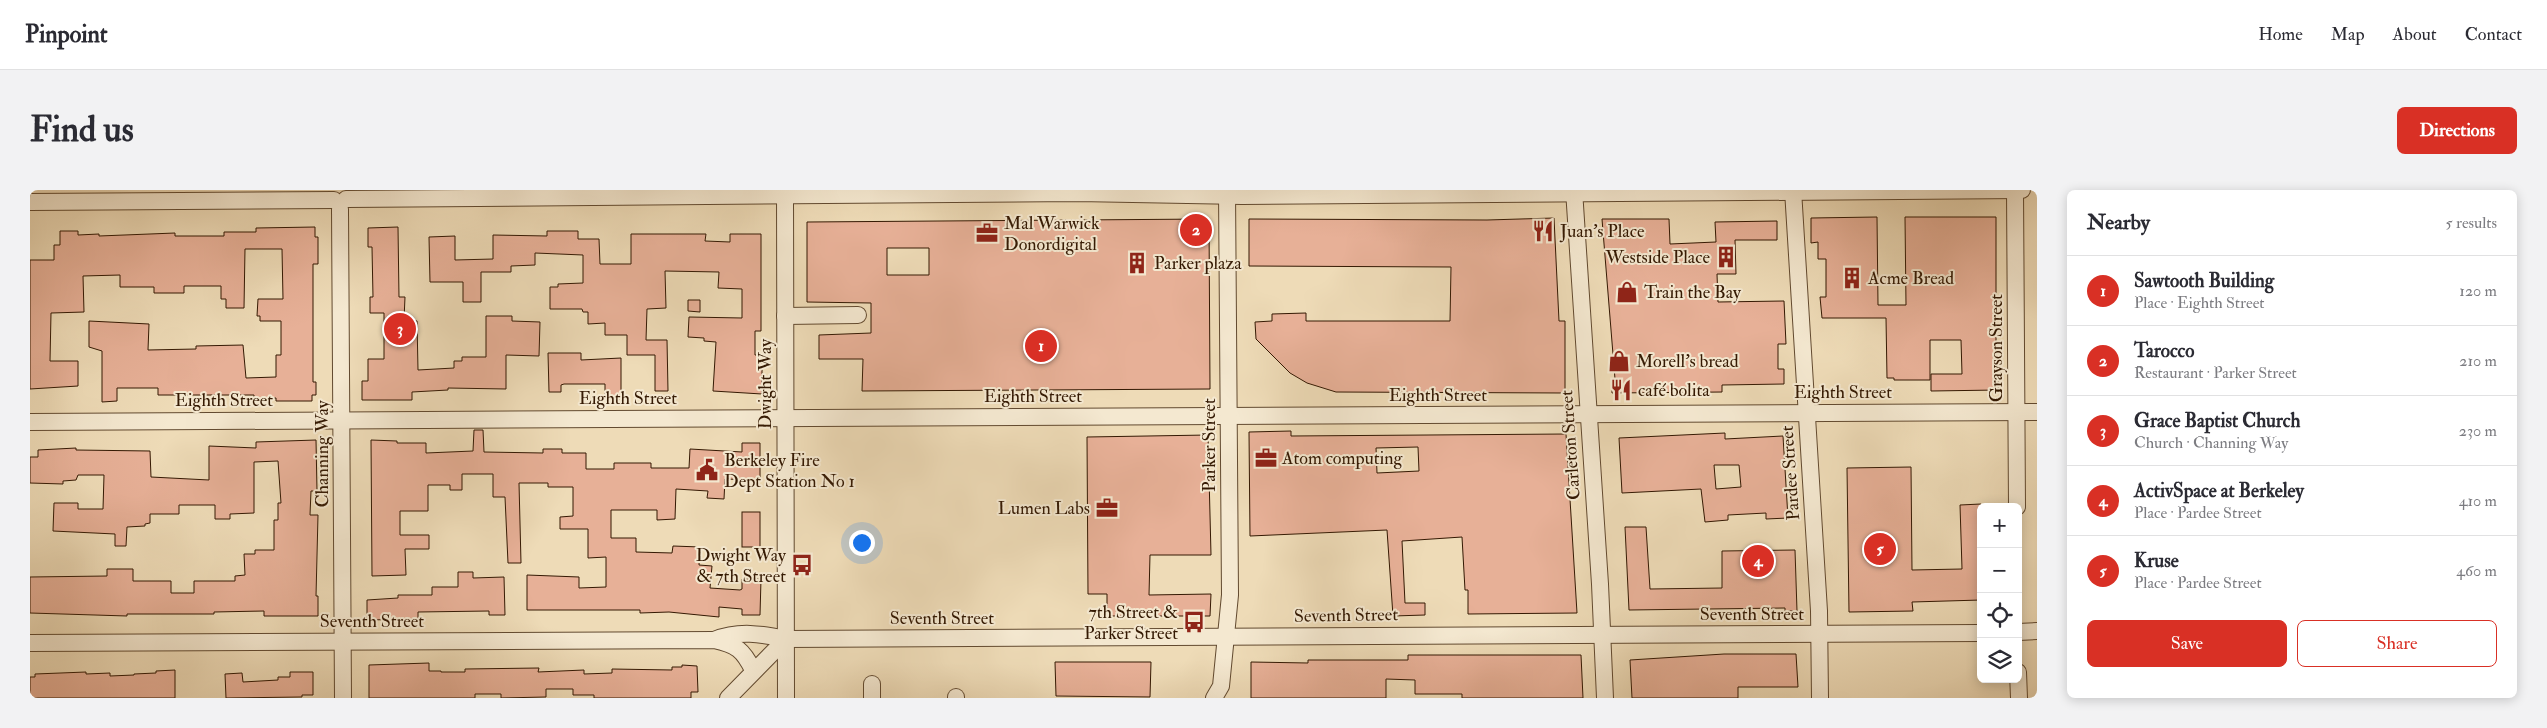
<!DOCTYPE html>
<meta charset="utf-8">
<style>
body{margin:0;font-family:"IM FELL Double Pica",serif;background:#f2f2f3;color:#2b2b33}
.controls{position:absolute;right:15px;bottom:15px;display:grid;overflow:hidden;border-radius:8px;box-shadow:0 2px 12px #0003}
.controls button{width:45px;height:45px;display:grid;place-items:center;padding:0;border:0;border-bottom:1px solid #e1e1e2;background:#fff;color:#2b2b33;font:25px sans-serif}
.you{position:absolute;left:831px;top:352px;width:18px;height:18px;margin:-12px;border:4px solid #fff;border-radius:50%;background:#1a73e8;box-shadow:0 0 0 8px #1a73e833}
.badge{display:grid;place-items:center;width:32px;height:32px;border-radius:50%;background:#d93025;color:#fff;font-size:16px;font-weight:700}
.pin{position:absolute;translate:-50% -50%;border:2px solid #fff;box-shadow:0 1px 5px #0006}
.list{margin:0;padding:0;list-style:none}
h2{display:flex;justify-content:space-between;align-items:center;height:65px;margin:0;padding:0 20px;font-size:21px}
h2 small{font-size:16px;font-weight:400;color:#7c7c81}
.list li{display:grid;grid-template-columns:32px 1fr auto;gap:15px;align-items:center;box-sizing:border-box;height:70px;padding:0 20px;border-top:1px solid #e1e1e2}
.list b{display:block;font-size:19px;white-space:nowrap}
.list p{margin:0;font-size:16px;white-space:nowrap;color:#7c7c81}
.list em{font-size:16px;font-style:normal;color:#7c7c81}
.actions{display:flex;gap:10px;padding:15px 20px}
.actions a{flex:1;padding:11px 0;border:1px solid #d93025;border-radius:8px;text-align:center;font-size:18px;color:#d93025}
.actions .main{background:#d93025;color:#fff}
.icon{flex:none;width:28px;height:28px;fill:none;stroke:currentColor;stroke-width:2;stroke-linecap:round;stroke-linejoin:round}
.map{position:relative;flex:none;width:2007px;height:508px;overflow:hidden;border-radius:8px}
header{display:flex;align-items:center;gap:30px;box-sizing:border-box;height:70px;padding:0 25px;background:#fff;border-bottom:1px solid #e1e1e2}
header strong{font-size:24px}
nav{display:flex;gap:28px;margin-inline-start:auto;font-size:18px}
.intro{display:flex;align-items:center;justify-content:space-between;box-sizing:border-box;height:120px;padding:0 30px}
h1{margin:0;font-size:35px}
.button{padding:12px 22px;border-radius:8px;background:#d93025;color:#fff;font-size:18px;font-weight:700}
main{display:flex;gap:30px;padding:0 30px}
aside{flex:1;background:#fff;border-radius:8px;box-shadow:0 2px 12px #0003}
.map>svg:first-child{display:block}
.building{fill:#e7b097;stroke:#341903;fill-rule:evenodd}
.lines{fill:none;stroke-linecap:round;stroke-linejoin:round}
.minor-casing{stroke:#624a30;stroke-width:18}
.minor{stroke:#f4e8d0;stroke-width:16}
.labels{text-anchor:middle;stroke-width:4;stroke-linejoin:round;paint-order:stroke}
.poi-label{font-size:18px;fill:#341903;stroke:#f4e8d0;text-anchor:start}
.street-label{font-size:18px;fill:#341903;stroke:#f4e8d0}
</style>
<header>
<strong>Pinpoint</strong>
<nav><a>Home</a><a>Map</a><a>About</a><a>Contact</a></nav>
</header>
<div class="intro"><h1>Find us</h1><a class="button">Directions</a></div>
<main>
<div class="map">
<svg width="2007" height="508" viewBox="0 0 2007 508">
<rect width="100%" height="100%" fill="#eedbb7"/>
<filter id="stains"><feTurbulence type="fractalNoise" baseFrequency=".004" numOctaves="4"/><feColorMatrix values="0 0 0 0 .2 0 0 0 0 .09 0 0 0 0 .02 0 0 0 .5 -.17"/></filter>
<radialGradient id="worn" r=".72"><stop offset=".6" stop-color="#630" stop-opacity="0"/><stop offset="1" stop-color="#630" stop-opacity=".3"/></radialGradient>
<g class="building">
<path d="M1847 27 1848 115H1876L1875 27H1966V185H1968V200L1901 201V184H1932L1931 150H1900V190H1864V188H1857L1856 128H1792L1790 107H1796V69H1788V52L1781 53V28Z"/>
<path d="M1524 28 1529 131H1535V203L1306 202 1277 193 1260 183 1226 149 1225 132 1242 131V124L1276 123V131H1420L1421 77 1219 76V29L1457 30Z"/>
<path d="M1179 29 1180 199 832 201 833 169H789V145L841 143V113L777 112V32ZM857 58H899V85H857Z"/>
<path d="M1572 29H1639L1640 54 1686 52 1685 32 1747 31V50H1705L1706 84H1687L1688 112 1754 111 1756 154H1748V179H1754V194L1692 195V202L1582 203V189H1585Z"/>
<path d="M285 37V47H288V74H283V192H286V205H282V211H246V208L224 209V205H128V198H87V211L72 212V161L59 157V131L119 134 118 160 166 159V156L213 155 216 188 246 187V165H251V131H230V126H227L228 109H253L252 59H215L214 118H196V109H191V96H154V103H124V97H90V85L53 86 54 122 21 123 20 171H48V196L0 199V70H24V55H30V41H48V45L69 44V46L145 43V46H194V42H226V38Z"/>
<path d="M368 37 369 107H375L374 130 387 131 388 180 424 178V171H432V167H456V126H482V131L510 132 509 166 476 165V199L418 198V200L382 202V210H332V191H338V169H354V123H340V107H343L342 57H338V38Z"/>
<path d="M517 41H548V49H569L570 74H601V44H676L675 51 700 52V44H731V141H725V165H732V204L683 201 686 152 674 151V148L658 147 659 127 712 128V99L688 98 689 82 635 81 636 118 617 119 616 150H637L638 201H625V165H597V145H575V133L558 134V122H553L552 119H520V97H528V94L553 93V65L505 63V75L481 76V82H451V112H433V92H400L399 47 425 46V70L463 69V45L517 46Z"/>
<path d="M658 110H670V122L658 121Z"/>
<path d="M518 163H551V170L591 168V209H575V194H534L531 195V202H519Z"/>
<path d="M444 240H453L454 262 513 263V259H532V263H556V279H584V273H621V278H659L660 259 712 262V253H730V290L695 289 694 309 677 308 678 301 646 299 645 329 627 330V320H581V348H606V362L642 363 643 356 670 357 669 375 682 376 680 398 710 400 712 399V389H731L730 425H712V419L689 417V427L639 422 610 423V420H497V385L549 387V398L576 397V367L558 368V339H530V327L543 326V297H518V293H489L491 373H478L475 307H463V284H432V300H420V295H398V321H370V345H399V359H375L376 385 342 386 341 250 367 251V253H396V263L443 261Z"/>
<path d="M1261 241V246L1536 244 1547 423 1438 424V400H1435L1432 347 1372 351 1375 413H1395V425L1363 426 1357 340 1220 346 1219 242ZM1388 257 1389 281 1347 283 1346 258Z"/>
<path d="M1695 243V249L1753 246 1758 328 1736 329V323L1698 325V330L1675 332 1671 299 1592 303 1589 248ZM1684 275H1709L1711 297 1686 299Z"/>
<path d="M1178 245 1181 365H1120L1119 405 1181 404 1180 426H1077V404H1058L1057 247Z"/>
<path d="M286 250 287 301H281L280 325H288L286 406H288V426H234V421L184 422V424H97V426L0 423V387L77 386V379H103V391H141V403H164V391H205V386L215 385 214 364H225V360H244V330H248V313H251L248 271 224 272V323L200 324V329H185V315H149V324H120V333L115 334V336L97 337 96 356H85V344L23 341 24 313H48V319H73L74 285H48L46 290 33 291V294L0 293V267H8V260L46 258V260L120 261 121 287 179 290V256L226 258V252Z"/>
<path d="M1881 277 1882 380 1932 379 1930 315 1951 314V410L1882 412 1883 421 1819 422 1817 278Z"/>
<rect x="712" y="322" width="18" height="35"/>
<path d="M1595 337H1616L1620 399 1692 398V361L1765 360 1767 421H1755V418L1599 420Z"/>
<path d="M428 382H443V388L474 387 475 425H459V421L388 422V429L337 430V410L368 408V405H402V397H428Z"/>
<path d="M1694 464H1766L1768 497H1708V508H1602L1600 470Z"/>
<path d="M1378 465H1551L1553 508H1432V504H1385V490L1356 489V508H1221V472L1278 473V470H1378Z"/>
<path d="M1025 472H1121L1120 507 1026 506Z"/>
<path d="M399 473V481H411V482H435V479L509 478 508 482 554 480V484L582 483V479L642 480V477H652V475L667 476 668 502H661V508H564V505H543V499H516V507L471 508V504H445V508H339V475Z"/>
<path d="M145 480V508H0V487H5V484L56 482V484L80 483V486L104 485V484L126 483V481Z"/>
<path d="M260 482H283V505H272V507L196 508 195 484 212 483 213 492 248 490V487H260Z"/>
</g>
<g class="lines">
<g class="minor-casing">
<g id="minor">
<path d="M755 0 756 508"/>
<path d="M1544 0 1570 394 1575 508"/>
<path d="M1763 0 1789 421 1790 508"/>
<path d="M1985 0 1987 317"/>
<path d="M316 9 1048 3 1212 6 1992 0"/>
<path d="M0 12 304 10"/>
<path d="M310 19 313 508"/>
<path d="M755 126 828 125"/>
<path d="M0 232 2007 222"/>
<path d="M1988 442 2007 441"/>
<path d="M684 450C709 440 731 444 756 449L1951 443"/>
<path d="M0 453 684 450C707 455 713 460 723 480"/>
<path d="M1988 482 1989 508"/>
<path d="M842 494V508"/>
<path d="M926 507V508"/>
<path d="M698 508 756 449"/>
<path d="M1184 508 1191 496 1200 405 1197 0"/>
</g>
</g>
<use href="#minor" class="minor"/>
</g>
<defs>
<g id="restaurant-bare" transform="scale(1.725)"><path d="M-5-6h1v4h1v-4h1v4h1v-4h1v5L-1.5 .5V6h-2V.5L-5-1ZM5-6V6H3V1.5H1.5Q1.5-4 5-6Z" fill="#8f2418" stroke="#f4e8d0" stroke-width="2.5" paint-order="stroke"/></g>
<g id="office-bare" transform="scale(1.725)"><path d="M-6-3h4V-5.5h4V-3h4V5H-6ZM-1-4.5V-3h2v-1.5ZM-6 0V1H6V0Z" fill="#8f2418" stroke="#f4e8d0" stroke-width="2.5" paint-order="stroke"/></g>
<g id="building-bare" transform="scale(1.725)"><path d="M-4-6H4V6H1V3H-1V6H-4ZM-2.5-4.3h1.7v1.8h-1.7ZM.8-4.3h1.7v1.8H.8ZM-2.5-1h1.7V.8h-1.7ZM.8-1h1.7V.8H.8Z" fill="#8f2418" stroke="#f4e8d0" stroke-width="2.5" paint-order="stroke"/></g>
<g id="shop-bare" transform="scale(1.725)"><path d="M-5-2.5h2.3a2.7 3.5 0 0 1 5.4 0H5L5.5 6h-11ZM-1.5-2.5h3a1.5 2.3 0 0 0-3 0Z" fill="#8f2418" stroke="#f4e8d0" stroke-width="2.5" paint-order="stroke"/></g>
<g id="civic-bare" transform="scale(1.725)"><path d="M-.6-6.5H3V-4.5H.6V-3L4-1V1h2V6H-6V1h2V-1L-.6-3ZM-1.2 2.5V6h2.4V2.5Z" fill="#8f2418" stroke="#f4e8d0" stroke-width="2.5" paint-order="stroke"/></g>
<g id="bus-bare" transform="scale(1.725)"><path d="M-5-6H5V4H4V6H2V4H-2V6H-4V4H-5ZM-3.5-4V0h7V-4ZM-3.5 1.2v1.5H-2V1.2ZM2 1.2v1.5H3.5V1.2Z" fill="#8f2418" stroke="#f4e8d0" stroke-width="2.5" paint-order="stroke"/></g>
</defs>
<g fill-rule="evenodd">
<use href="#restaurant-bare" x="1513" y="41"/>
<use href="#office-bare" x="957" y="43"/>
<use href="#building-bare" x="1696" y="67"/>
<use href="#building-bare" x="1107" y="73"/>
<use href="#building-bare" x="1822" y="88"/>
<use href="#shop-bare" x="1597" y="102"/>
<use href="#shop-bare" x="1589" y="171"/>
<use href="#restaurant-bare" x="1591" y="200"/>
<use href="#office-bare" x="1236" y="268"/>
<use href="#civic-bare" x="677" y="280"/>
<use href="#office-bare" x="1077" y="318"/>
<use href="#bus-bare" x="772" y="375"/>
<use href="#bus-bare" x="1164" y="432"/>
</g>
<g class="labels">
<g class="poi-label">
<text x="974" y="39">Mal Warwick<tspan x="974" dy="21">Donordigital</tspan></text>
<text x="1530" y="47">Juan's Place</text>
<text x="1680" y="73" text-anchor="end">Westside Place</text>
<text x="1124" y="79">Parker plaza</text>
<text x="1838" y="94">Acme Bread</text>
<text x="1614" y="108">Train the Bay</text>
<text x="1606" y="177">Morell's bread</text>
<text x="1608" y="206">café bolita</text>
<text x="1252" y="274">Atom computing</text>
<text x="694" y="276">Berkeley Fire<tspan x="694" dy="21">Dept Station No 1</tspan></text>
<text x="1060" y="324" text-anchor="end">Lumen Labs</text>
<text x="756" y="371" text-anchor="end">Dwight Way<tspan x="756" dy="21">&amp; 7th Street</tspan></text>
<text x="1148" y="428" text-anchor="end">7th Street &amp;<tspan x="1148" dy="21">Parker Street</tspan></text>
</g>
<g class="street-label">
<text transform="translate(1966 158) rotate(-90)" y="6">Grayson Street</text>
<text transform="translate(735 194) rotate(-90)" y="6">Dwight Way</text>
<text x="1813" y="208">Eighth Street</text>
<text x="1408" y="211">Eighth Street</text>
<text x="1003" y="212">Eighth Street</text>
<text x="598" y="214">Eighth Street</text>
<text x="194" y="216">Eighth Street</text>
<text transform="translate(1179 255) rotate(-90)" y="6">Parker Street</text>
<text transform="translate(1540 255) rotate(-94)" y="6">Carleton Street</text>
<text transform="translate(292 264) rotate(-90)" y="6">Channing Way</text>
<text transform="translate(1760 283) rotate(-94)" y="6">Pardee Street</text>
<text x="1722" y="430">Seventh Street</text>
<text transform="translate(1316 425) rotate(-1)" y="6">Seventh Street</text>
<text x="912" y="434">Seventh Street</text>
<text x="342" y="437">Seventh Street</text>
</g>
</g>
<rect width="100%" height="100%" filter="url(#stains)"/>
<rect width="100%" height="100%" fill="url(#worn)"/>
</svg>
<div class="controls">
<button>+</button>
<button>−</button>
<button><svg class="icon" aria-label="locate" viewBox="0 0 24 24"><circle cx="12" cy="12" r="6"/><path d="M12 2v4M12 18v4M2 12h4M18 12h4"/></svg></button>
<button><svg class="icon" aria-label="layers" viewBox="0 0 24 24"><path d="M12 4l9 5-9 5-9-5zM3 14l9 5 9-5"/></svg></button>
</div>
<div class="you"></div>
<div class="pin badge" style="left:1011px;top:156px">1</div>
<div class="pin badge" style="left:1166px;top:40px">2</div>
<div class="pin badge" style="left:370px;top:139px">3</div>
<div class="pin badge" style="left:1728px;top:371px">4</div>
<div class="pin badge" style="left:1850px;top:359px">5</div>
</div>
<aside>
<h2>Nearby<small>5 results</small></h2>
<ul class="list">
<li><span class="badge">1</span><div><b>Sawtooth Building</b><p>Place · Eighth Street</p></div><em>120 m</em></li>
<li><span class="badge">2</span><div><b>Tarocco</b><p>Restaurant · Parker Street</p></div><em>210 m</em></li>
<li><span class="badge">3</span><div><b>Grace Baptist Church</b><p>Church · Channing Way</p></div><em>230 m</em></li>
<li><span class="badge">4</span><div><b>ActivSpace at Berkeley</b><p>Place · Pardee Street</p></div><em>410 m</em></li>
<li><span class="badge">5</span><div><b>Kruse</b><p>Place · Pardee Street</p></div><em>460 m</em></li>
</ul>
<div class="actions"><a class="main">Save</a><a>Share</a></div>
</aside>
</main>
